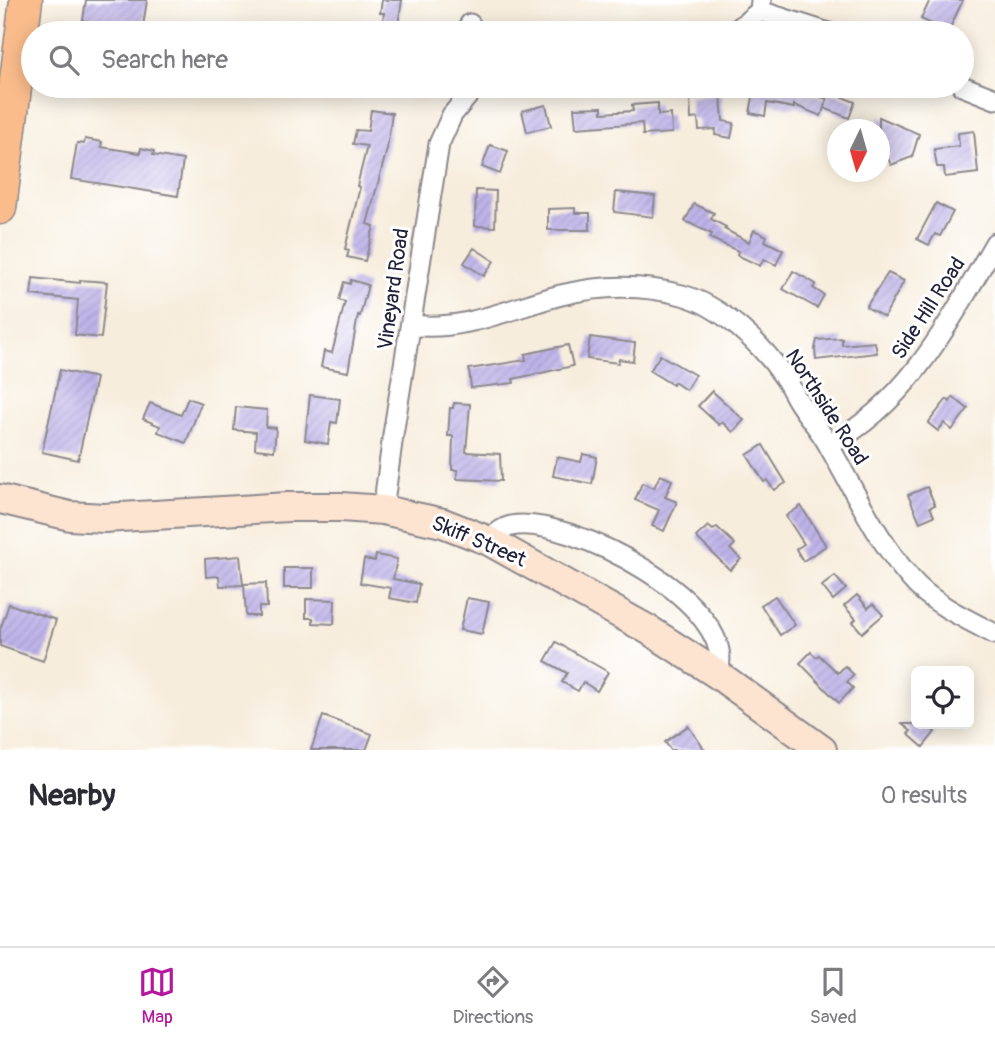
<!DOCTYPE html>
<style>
body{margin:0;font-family:Pangolin,sans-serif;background:#f7f7f7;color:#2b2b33}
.controls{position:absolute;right:21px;bottom:21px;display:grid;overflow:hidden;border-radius:10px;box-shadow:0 4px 18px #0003}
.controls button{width:63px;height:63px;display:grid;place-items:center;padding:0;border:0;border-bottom:2px solid #e1e1e2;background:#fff;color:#2b2b33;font:35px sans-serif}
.compass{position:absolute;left:827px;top:119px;width:63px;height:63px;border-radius:50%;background:#fff;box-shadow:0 4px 18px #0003;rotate:185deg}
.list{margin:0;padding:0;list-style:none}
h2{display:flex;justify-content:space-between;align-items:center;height:91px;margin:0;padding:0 28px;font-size:30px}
h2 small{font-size:23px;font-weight:400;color:#7c7c81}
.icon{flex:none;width:38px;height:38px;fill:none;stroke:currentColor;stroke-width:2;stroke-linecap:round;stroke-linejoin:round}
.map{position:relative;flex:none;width:995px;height:750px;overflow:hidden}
.search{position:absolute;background:#fff;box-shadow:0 4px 18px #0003;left:21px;right:21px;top:21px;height:77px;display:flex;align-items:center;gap:18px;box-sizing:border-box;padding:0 24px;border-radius:38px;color:#7c7c81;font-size:26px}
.sheet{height:196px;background:#fff}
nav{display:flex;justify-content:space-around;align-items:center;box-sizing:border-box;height:98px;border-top:2px solid #e1e1e2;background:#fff;font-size:19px;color:#7c7c81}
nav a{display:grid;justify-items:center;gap:4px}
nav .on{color:#b5179e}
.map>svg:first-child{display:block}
.building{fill:url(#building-hatch)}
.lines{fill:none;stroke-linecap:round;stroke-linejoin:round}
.minor-casing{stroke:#8c888c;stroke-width:23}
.secondary-casing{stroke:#8c888c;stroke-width:32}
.primary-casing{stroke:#8c888c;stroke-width:35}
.minor{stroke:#fff;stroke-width:19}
.secondary{stroke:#fde4d1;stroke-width:28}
.primary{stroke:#fabc8b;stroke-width:32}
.labels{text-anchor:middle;stroke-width:6;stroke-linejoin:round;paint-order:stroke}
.street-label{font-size:21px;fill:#22223b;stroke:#fff}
</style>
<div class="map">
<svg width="995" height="750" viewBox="0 0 995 750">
<defs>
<pattern id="building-hatch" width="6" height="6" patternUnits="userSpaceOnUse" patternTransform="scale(1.75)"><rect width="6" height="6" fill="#bfb4e9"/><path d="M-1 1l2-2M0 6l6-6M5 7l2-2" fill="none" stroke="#a49ac9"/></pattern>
</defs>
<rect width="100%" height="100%" fill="#fff"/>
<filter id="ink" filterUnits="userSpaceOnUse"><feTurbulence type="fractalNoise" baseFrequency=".0143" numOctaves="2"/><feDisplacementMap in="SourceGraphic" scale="14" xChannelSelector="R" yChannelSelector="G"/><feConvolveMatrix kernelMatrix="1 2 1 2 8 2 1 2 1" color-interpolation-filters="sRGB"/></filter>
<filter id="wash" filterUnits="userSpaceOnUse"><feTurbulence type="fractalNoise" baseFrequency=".00686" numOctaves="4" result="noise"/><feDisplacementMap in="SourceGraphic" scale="28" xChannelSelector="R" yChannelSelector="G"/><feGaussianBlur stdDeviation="1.57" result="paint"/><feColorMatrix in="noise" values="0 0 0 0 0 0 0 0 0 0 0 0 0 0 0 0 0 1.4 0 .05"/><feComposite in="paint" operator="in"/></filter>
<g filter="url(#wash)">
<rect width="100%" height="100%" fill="#f7eddc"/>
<g id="blocks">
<g class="building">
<path d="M86 0H147L142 33H81Z"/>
<path d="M382 0H402L397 31 382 29 384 13H380Z"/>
<path d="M930 0H963L948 32 921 19Z"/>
<path d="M755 86 815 95 827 99 821 116 794 105V108L767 103 765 116 750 113Z"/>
<path d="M830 92 855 102 849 118 824 108Z"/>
<path d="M721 95 723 121 734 123 731 138 715 135 716 129 699 130 698 118 691 119 690 97Z"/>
<path d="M658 103V115L671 114 672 133 643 135 642 123 576 128 574 108 602 107V113L633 111 632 105Z"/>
<path d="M546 105 551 126 527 132 522 111Z"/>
<path d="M371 110 392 113 387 149 367 224 374 226 365 261 347 257 349 250 345 249 360 187 357 186 367 146 353 144 356 130 368 131Z"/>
<path d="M879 117 919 134 912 157 891 165 879 135Z"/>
<path d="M974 131 978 173 945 177 944 167H937L934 149 959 146 958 133Z"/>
<path d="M85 139 102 142 101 147 140 153 141 148 154 151 153 155 183 160 178 196 71 179 77 143 84 144Z"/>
<path d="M490 145 508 151 500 174 482 167Z"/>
<path d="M476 190 496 191 495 227 475 226Z"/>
<path d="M616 192 655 196 653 217 614 212Z"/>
<path d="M936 203 953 212 940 236 935 234 929 245 917 239Z"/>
<path d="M694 204 714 213 711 219 726 227 724 229 749 242 754 230 767 236 765 241 783 250 776 265 764 259 760 266 737 255 738 251 710 238 712 234 685 221Z"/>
<path d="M575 208V213H590V230H548V209Z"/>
<path d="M474 248 494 261 484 276 464 263Z"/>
<path d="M793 271 816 284 813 288 824 295 817 308 783 289Z"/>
<path d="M888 273 904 281 884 317 866 307Z"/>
<path d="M33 278 80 283V280L107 282 101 338 75 335 78 300 31 295Z"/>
<path d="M351 280 368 285 360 316 358 315 348 372 321 367 324 351 332 353 345 302 339 300 344 282 350 284Z"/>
<path d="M590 337 635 343 633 361 619 359 618 363 587 359Z"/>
<path d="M842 338V345L875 342 877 353 816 360 815 349 817 340Z"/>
<path d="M568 345 573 366 513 379 514 383 471 388 469 369 526 360 525 354Z"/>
<path d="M660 355 695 375 686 390 674 382 673 385 650 371Z"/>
<path d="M60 370 96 378 78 460 42 452Z"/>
<path d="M712 391 744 420 733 432 722 422 719 425 698 406Z"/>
<path d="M310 395 340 399 337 423 331 422 328 444 305 440Z"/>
<path d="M953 397 968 409 952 430 944 423 938 431 928 423 947 399 950 402Z"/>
<path d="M188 398 201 403 186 443 158 432 160 426 143 419 150 403 181 415Z"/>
<path d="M454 403 470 404 466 452 500 454 501 481 457 479 458 470H452L453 436H448L450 408H453Z"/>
<path d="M236 407 267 410 266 427 276 428 274 451 255 449 256 432 234 430Z"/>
<path d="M763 445 786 483 774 490 767 480 764 482 747 455Z"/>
<path d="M583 454 597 457 592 484 553 476 557 457 581 462Z"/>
<path d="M660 475 672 480 665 497 677 502 664 531 652 526 659 510 635 500 642 483 654 488Z"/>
<path d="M927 487 935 505 930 507 934 516 920 522 908 495Z"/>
<path d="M801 506 826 546 803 561 796 549 804 544 786 516Z"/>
<path d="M708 526 713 530 717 527 735 544 730 549 741 559 730 570 696 537Z"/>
<path d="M376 555 397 559 393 579 419 584 416 603 389 598 391 588 360 583 364 559 375 561Z"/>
<path d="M240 556 243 585 220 586 219 576 206 577 205 559Z"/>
<rect x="284" y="568" width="29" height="20"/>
<path d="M835 576 846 589 833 600 822 586Z"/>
<path d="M266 583 267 607H259V616H246L244 584Z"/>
<path d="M857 595 868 608 873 604 883 615 862 633 853 622 856 619 844 606Z"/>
<path d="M775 596 795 625 780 635 761 605Z"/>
<path d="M467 598 489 602 482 634 460 630Z"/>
<path d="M306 599 335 600 334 624 313 623V618H306Z"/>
<path d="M9 604 56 620 43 661 0 646V630Z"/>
<path d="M556 642 608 672 597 691 583 682 578 691 562 682 567 673 545 661Z"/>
<path d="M811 652 816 657 819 655 838 673 845 666 854 675 847 682 853 688 839 703 800 663Z"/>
<path d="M323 716 372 734 366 750H311Z"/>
<path d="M902 724H925L935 732 923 747 908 734 911 731Z"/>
<path d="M688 726 705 750H671L665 742Z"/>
</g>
</g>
</g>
<g filter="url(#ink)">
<use href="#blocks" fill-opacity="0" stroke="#8c888c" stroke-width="2"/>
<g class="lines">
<g class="minor-casing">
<g id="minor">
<path d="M760 11 829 33"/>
<path d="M470 24 473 33"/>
<path d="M733 33 760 11 761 0"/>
<path d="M962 86 995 99"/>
<path d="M411 325C463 332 511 308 561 295 601 285 641 284 682 295 720 305 762 344 784 377 790 385 794 395 800 404 810 419 822 432 830 448 855 492 878 541 911 579 931 603 968 620 995 634"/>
<path d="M829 445C910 402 951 319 995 243"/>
<path d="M383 510 393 435 439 144 452 115 476 86"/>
<path d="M489 541C496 534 502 528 511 526 568 514 744 606 717 674"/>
</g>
</g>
<g class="secondary-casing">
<path id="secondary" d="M0 499 70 516 104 518 288 507H341L383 510 443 523 489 541 649 630 717 674 822 750"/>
</g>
<g class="primary-casing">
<path id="primary" d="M0 208 26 0"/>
</g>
<use href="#minor" class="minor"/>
<use href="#secondary" class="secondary"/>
<use href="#primary" class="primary"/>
</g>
</g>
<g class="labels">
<g class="street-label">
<text transform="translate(393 289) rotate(-82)" y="7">Vineyard Road</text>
<text transform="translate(928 308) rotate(-57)" y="7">Side Hill Road</text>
<text transform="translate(827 407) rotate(57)" y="7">Northside Road</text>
<text transform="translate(479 541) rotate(23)" y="7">Skiff Street</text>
</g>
</g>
</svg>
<div class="controls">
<button><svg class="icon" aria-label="locate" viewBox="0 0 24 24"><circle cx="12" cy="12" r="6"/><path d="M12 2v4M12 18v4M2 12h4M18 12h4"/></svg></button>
</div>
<svg class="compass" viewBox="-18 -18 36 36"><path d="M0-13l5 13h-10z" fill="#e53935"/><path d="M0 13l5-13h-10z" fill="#7c7c81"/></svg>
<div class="search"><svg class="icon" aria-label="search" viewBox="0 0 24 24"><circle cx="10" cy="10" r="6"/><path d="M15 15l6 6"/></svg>Search here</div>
</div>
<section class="sheet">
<h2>Nearby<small>0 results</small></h2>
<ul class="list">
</ul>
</section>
<nav>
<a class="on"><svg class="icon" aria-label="map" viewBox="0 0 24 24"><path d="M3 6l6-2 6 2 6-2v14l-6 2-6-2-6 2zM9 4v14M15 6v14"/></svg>Map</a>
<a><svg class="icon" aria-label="directions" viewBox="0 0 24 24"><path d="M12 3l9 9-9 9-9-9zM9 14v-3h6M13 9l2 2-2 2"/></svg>Directions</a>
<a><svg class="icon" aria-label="saved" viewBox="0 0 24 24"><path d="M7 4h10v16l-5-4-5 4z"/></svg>Saved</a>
</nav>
